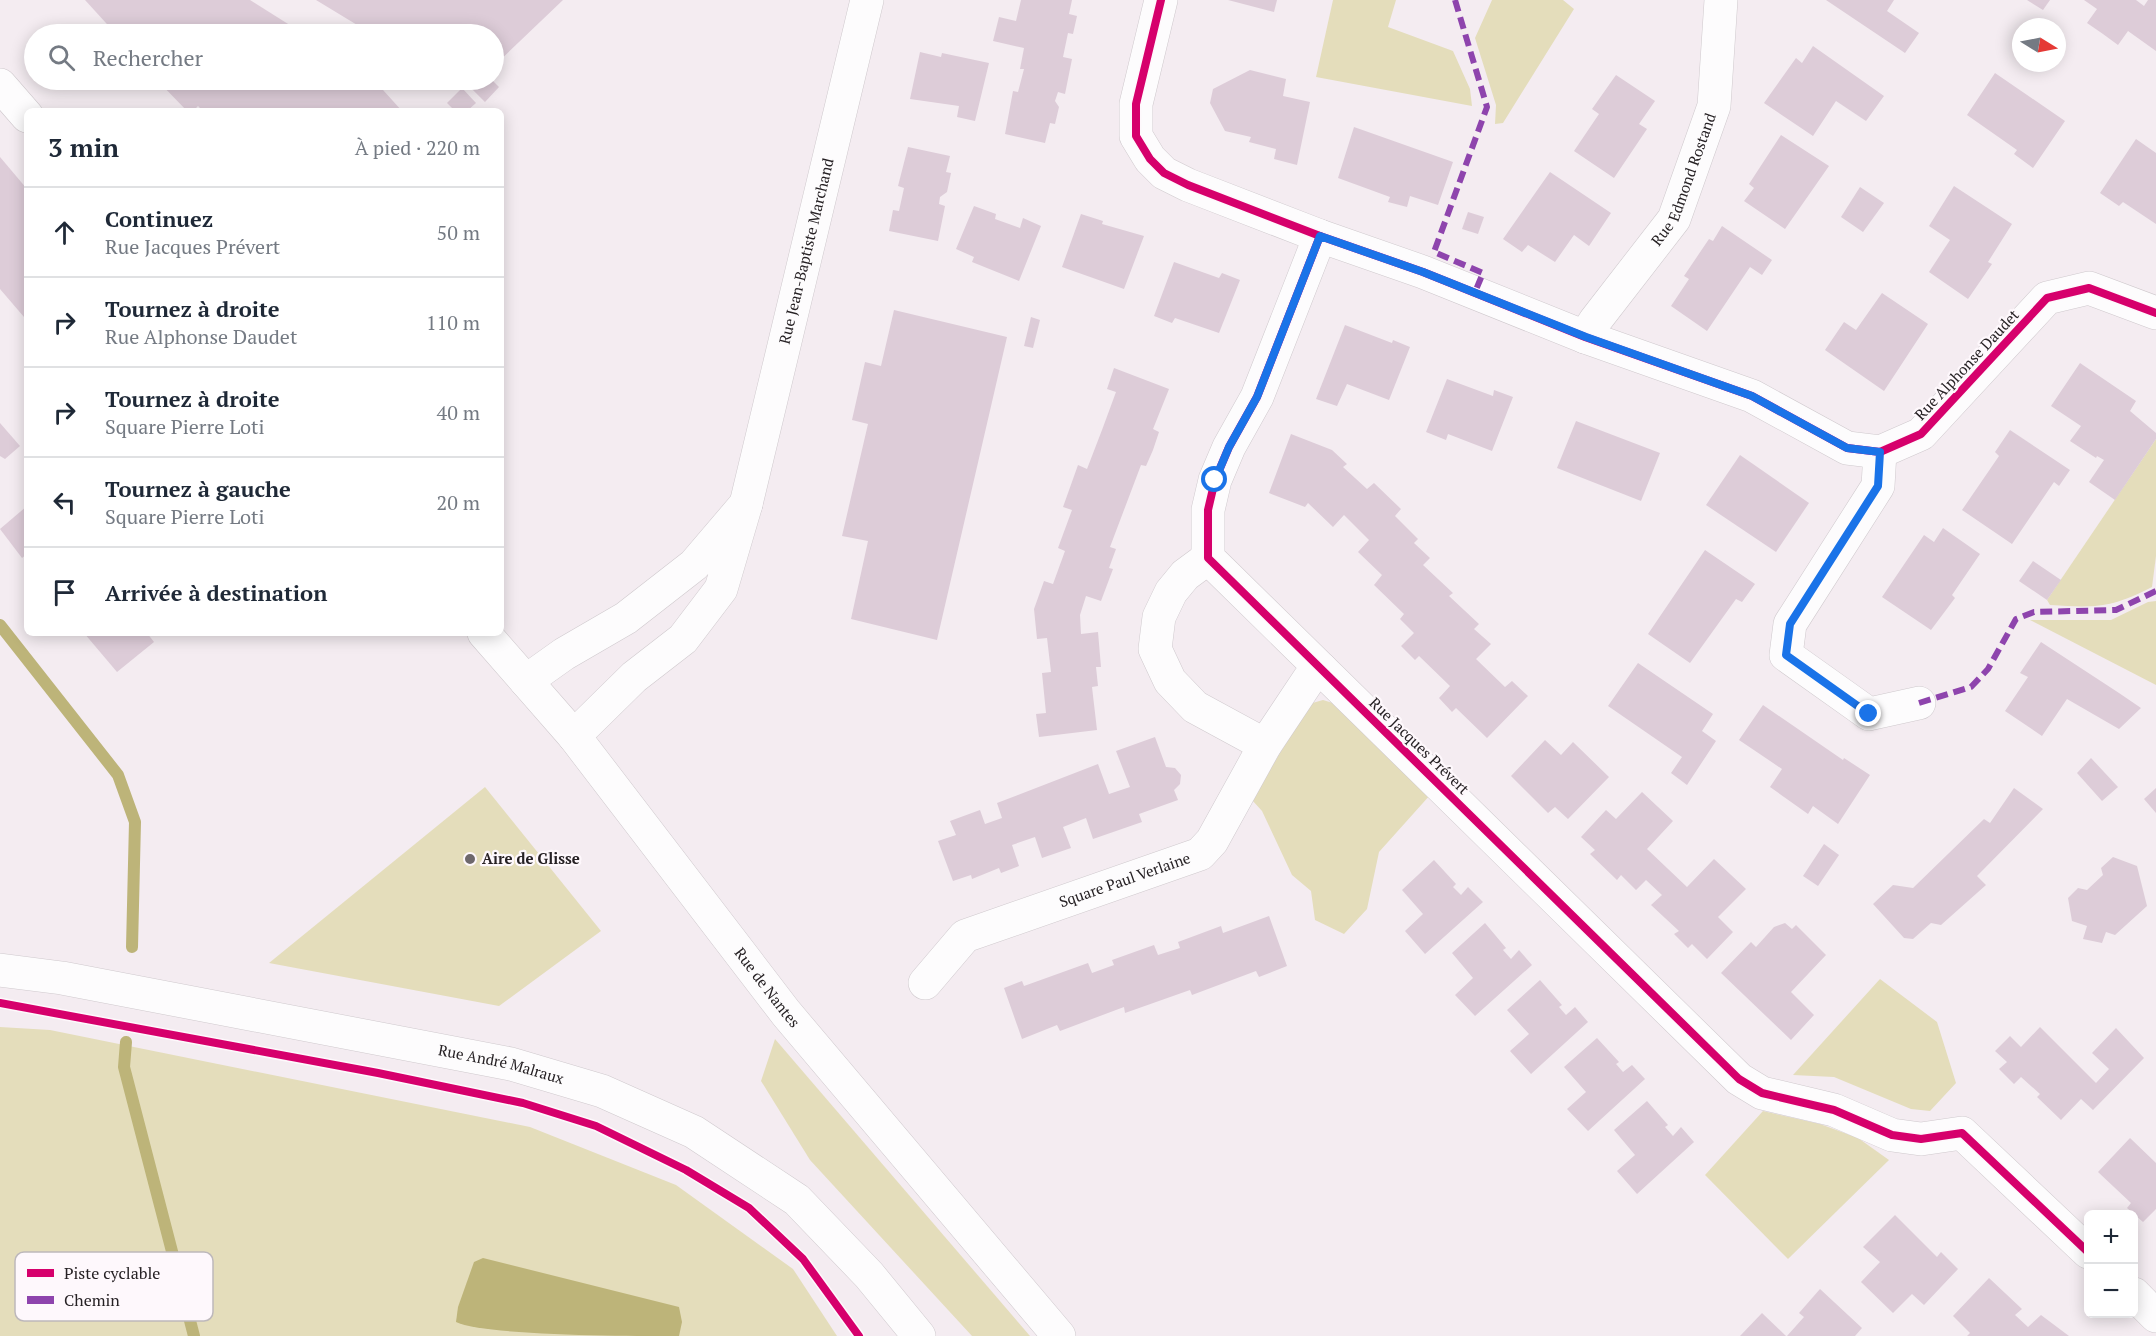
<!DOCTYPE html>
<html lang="fr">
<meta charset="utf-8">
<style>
body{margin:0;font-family:"PT Serif",serif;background:#f2f2f3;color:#1f2937}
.controls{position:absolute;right:18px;bottom:18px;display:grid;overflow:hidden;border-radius:9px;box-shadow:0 3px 15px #0003}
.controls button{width:54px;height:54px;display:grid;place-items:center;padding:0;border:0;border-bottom:2px solid #e0e1e3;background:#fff;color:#1f2937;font:30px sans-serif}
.compass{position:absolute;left:2012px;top:18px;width:54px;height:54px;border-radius:50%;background:#fff;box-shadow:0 3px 15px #0003;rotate:100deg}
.stop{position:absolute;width:18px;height:18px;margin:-14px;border:4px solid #1a73e8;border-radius:50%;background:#fff}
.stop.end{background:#1a73e8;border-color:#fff;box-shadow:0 2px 6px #0008}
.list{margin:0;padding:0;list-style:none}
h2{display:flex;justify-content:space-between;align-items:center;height:78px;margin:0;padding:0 24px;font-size:26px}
h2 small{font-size:20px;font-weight:400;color:#747a83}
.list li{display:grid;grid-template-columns:39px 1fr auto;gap:18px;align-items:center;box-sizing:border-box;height:90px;padding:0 24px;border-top:2px solid #e0e1e3}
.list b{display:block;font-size:22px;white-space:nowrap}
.list p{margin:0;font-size:20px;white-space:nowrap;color:#747a83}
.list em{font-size:20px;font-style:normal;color:#747a83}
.icon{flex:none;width:33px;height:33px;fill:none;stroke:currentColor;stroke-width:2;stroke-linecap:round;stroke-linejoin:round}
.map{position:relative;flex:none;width:2156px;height:1336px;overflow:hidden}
.search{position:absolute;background:#fff;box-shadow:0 3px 15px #0003;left:24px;top:24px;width:480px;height:66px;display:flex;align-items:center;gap:15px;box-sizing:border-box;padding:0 21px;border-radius:33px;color:#747a83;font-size:22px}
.panel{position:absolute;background:#fff;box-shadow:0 3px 15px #0003;left:24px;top:108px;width:480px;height:528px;border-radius:9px}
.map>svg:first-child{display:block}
.green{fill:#e4ddbb}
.water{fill:#bdb479}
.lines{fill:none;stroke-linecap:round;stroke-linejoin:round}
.stream{stroke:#bdb479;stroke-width:12}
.building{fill:#ddccd8}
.minor-casing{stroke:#cfc9cd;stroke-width:34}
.major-casing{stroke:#cfc9cd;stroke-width:34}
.minor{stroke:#fdfcfd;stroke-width:33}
.major{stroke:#fdfcfd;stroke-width:33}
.quiet{stroke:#8e44ad;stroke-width:6;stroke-dasharray:12 6;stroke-linecap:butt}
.cycleway-casing{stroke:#fef8fc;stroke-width:11}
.cycleway{stroke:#d6006c;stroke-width:8}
.route{stroke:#1a73e8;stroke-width:8}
.poi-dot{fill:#6e686c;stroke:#fef8fc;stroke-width:2}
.labels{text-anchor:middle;stroke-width:4.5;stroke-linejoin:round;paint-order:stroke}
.street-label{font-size:15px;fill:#262124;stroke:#fef8fc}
.poi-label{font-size:15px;font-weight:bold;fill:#262124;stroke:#fef8fc;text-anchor:start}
.key{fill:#fef8fc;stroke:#bdb8bb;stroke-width:1.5}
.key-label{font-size:16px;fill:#262124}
</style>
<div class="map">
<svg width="2156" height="1336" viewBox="0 0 2156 1336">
<rect width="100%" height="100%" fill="#f4ecf1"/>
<g class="green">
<path d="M1333 0H1396L1388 27 1453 51 1470 89 1472 106 1316 77Z"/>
<path d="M1492 0H1563L1574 9 1503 123 1495 124 1496 105 1475 38Z"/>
<path d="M2156 439V556L2152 587C2111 608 2096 608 2050 605L2047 600Z"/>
<path d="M2156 601V685L2030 620H2111L2148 602Z"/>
<path d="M1323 700 1336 704 1431 794 1379 852 1367 909 1344 934 1315 920 1311 891 1292 875 1262 811 1252 800 1309 704Z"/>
<path d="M485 787 601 931 499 1006 269 963Z"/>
<path d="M1880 979 1937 1022 1956 1083 1930 1111 1911 1109 1834 1077 1793 1075Z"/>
<path d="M0 1027 50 1030 530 1127 676 1185 793 1269 837 1336H0Z"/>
<path d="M775 1039 1030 1336H972L810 1160 761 1081Z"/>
<path d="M1763 1111 1820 1124 1858 1138 1889 1160 1788 1259 1705 1175Z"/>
</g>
<path class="water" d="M483 1258 679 1307 682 1322 679 1336C635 1336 484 1336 456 1322L458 1307 474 1262Z"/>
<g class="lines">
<g class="stream">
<path d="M0 625 118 775 135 822 132 947"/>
<path d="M126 1042 124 1067 194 1336"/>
</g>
</g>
<g class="building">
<path d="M85 0H250L304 34H116Z"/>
<path d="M316 0H563L494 66V34H372Z"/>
<path d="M1021 0H1072L1069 14 1077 16 1073 34 1068 33 1063 57 1072 59 1065 94 1058 92 1055 101 1059 107 1055 124 1050 123 1045 143 1005 134 1013 91 1018 92 1024 69H1020L1024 48 993 41 999 17 1016 21Z"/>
<path d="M1228 0H1277L1274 12Z"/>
<path d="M1826 0H1894L1887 11 1919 33 1905 53Z"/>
<path d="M2027 0H2050L2043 10Z"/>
<path d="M2084 0H2136L2144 6 2148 0H2156V51L2128 31 2118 45 2103 34 2087 23 2097 9Z"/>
<path d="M1813 46 1884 96 1866 121 1836 101 1813 136 1764 103 1796 58 1802 63Z"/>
<path d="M920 52 941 57 942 53 989 63 975 121 957 117 959 106 910 99Z"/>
<path d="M1250 70 1286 79 1283 96 1310 102 1297 165 1274 159 1276 149 1249 142 1251 137 1225 131 1210 103 1213 89Z"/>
<path d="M1995 73 2065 121 2033 168 2014 154 2017 150 1967 115Z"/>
<path d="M1616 75 1655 101 1639 124 1647 129 1614 178 1574 151 1599 114 1592 109Z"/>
<path d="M157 80H374L402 111H203L198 106 193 111H187Z"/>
<path d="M455 80H492L499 87 485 102 471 88Z"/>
<path d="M462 88 476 103 467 111H455L447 103Z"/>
<path d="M1354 127 1453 162 1438 205 1410 196 1407 207 1388 202 1390 197 1338 178Z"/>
<path d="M1781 135 1829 166 1785 229 1744 201 1754 188 1749 184Z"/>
<path d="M2136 139 2156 153V224L2123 202 2119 206 2100 193Z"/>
<path d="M908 147 950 156 946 172 951 173 947 192 940 197 939 204 945 206 938 241 889 231 893 210 899 211 904 188 898 186Z"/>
<path d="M0 157 27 189V316L24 317 0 289Z"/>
<path d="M1550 172 1611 213 1589 246 1574 235 1555 262 1528 245 1522 252 1503 239Z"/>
<path d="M1954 186 2012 224 1988 262 1992 264 1968 299 1929 272 1950 240 1929 226Z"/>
<path d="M1860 187 1884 203 1863 232 1841 217Z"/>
<path d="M974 206 996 214 995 219 1020 228 1023 218 1041 226 1019 281 972 262 974 257 956 249Z"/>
<path d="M1468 212 1484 217 1478 234 1462 229Z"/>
<path d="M1081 214 1103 221 1102 224 1144 236 1124 289 1062 267Z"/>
<path d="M1722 226 1772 260 1762 275 1750 267 1707 331 1671 306 1689 279 1684 276 1709 239 1713 241Z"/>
<path d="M1174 262 1219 278 1222 273 1240 280 1219 333 1175 318 1172 323 1154 316Z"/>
<path d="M1882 293 1928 324 1884 391 1825 350 1844 322 1856 330Z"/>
<path d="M894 310 1007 337 937 640 851 619 868 541 842 536 868 424 852 420 865 362 881 366Z"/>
<path d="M1031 317 1040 320 1033 348 1024 346Z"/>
<path d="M1345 325 1392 343 1393 340 1410 347 1389 400 1347 384 1337 406 1316 399Z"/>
<path d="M2080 363 2136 401 2130 411 2156 433V439L2115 500 2089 482 2104 460 2097 456 2096 458 2070 441 2081 426 2051 406Z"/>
<path d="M1114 368 1169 389 1153 429 1159 432 1153 450 1146 466 1141 465 1110 547 1116 549 1109 568 1113 569 1101 601 1086 596 1080 615 1081 634 1098 632 1101 667H1096L1098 686 1092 687 1097 730 1039 737 1036 714 1046 713 1042 673 1051 672 1047 638 1037 639 1034 609 1044 581 1053 584 1065 551 1058 548 1072 510 1063 507 1078 465 1087 469 1102 430 1116 392 1107 389Z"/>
<path d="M1447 379 1493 396 1494 390 1513 397 1492 451 1448 434 1446 440 1426 432Z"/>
<path d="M1576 421 1660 453 1641 501 1557 468Z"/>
<path d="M0 423 20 446 5 459 0 456Z"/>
<path d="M2010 430 2070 470 2059 486 2054 482 2012 544 1962 510 1999 456 1995 452Z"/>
<path d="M1291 434 1332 450 1347 464 1343 467 1367 489 1374 483 1401 509 1395 516 1418 539 1414 543 1430 558 1423 565 1453 593 1449 596 1479 624 1474 629 1491 644 1476 659 1505 687 1512 681 1528 696 1487 738 1456 708 1452 712 1439 698 1450 686 1419 656 1415 660 1401 646 1414 633 1400 619 1404 614 1374 585 1382 575 1358 552 1369 540 1344 515 1333 527 1308 503 1305 507 1269 493Z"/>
<path d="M1740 455 1809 503 1776 552 1706 505Z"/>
<path d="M27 506V554L22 558 0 529Z"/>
<path d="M1943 528 1980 554 1952 595 1955 598 1931 630 1882 597 1924 535 1934 542Z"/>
<path d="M1705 550 1755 584 1742 602 1736 599 1690 663 1648 634Z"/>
<path d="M2033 561 2061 580 2047 600 2019 581Z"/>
<path d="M84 633H147L154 642 117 672Z"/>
<path d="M2041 642 2119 693 2141 708 2119 729 2067 699 2042 736 2005 711 2028 677 2020 673Z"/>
<path d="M1638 663 1713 714 1702 731 1716 741 1687 785 1671 773 1682 757 1608 706Z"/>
<path d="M1763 705 1843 760 1844 758 1870 775 1838 824 1813 806 1808 814 1770 787 1782 769 1739 740Z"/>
<path d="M1155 737 1166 767 1175 768 1181 775 1180 784 1174 790 1178 800 1139 814 1142 822 1093 839 1086 818 1063 827 1071 848 1042 858 1035 837 1012 845 1019 866 1001 873 999 868 972 879 971 875 953 881 938 841 956 835 950 821 980 810 985 824 1002 818 997 803 1098 764 1109 794 1130 787 1116 751Z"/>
<path d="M1545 740 1561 755 1573 742 1609 777 1568 819 1555 807 1548 813 1511 776Z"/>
<path d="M2091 758 2118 787 2102 801 2077 773Z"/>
<path d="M2014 788 2043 809 1977 876 1986 885 1941 925 1931 923 1913 939 1904 938 1873 904 1893 885 1913 888 1984 819 1990 823Z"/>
<path d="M2156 788V813L2144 799Z"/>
<path d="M1642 792 1673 821 1647 849 1687 887 1714 859 1746 889 1718 917 1733 932 1707 959 1692 944 1688 948 1674 934 1679 931 1651 905 1662 895 1646 880 1636 890 1621 875 1617 880 1590 854 1595 850 1581 837 1606 810 1616 819Z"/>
<path d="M1824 844 1839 855 1818 886 1803 876Z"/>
<path d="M2113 857 2137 866 2147 906 2115 935 2106 932 2102 943 2083 939 2087 926 2072 921 2068 898 2078 888 2087 890 2103 875 2101 868Z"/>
<path d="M1434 860 1456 884 1453 887 1461 895 1468 887 1483 902 1425 954 1405 931 1423 914 1402 890Z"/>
<path d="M1269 916 1287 966 1259 977 1256 971 1192 995 1190 990 1125 1013 1124 1007 1060 1031 1057 1025 1022 1039 1004 988 1022 981 1024 986 1088 963 1092 973 1114 965 1112 960 1154 945 1158 955 1180 948 1178 942 1221 926 1223 933Z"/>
<path d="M1485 923 1506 948 1503 950 1511 959 1519 950 1532 965 1475 1016 1455 995 1473 978 1452 953Z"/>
<path d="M1785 923 1792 929 1796 925 1826 955 1791 992 1814 1015 1791 1040 1721 973 1751 942 1756 947 1774 927Z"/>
<path d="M1540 980 1562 1005 1559 1007 1566 1015 1575 1007 1588 1022 1531 1074 1510 1051 1529 1034 1507 1010Z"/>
<path d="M2040 1027 2096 1083 2109 1069 2092 1053 2116 1028 2144 1058 2093 1110 2081 1099 2061 1120 2037 1097 2040 1094 2021 1077 2014 1084 1999 1069 2007 1062 1995 1051 2010 1036 2021 1047Z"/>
<path d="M1597 1038 1619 1062 1616 1064 1623 1072 1632 1065 1645 1079 1588 1131 1567 1109 1586 1092 1564 1067Z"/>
<path d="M1647 1101 1668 1125 1665 1127 1673 1136 1681 1127 1694 1142 1637 1194 1617 1171 1635 1155 1614 1130Z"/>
<path d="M2130 1138 2156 1163V1209L2143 1222 2127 1208 2131 1203 2098 1172Z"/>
<path d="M1895 1215 1937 1257 1941 1252 1958 1269 1924 1305 1912 1294 1893 1313 1861 1282 1880 1262 1863 1247Z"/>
<path d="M1989 1278 2022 1309 2015 1315 2028 1327 2041 1315 2069 1336H1967L1970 1333 1953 1316Z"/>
<path d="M1820 1289 1862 1328 1855 1336H1787L1804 1317 1799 1313Z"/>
<path d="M1762 1313 1786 1336H1740Z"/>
</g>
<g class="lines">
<g class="minor-casing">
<g id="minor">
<path d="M1161 0 1136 104V136L1150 159 1164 173 1188 185 1320 236 1423 272 1585 337 1752 396 1847 448 1880 452 1921 434 2047 298 2089 288 2156 313"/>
<path d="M1320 236 1257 397 1229 447 1215 480 1208 510V558L1739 1079 1762 1093 1834 1110 1892 1135 1921 1139 1962 1133 2088 1252"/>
<path id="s1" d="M1585 337 1595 321 1674 219 1714 106 1721 0"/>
<path d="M1880 452 1878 486 1790 624 1786 655 1869 714 1919 703"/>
<path id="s2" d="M746 504 867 0"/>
<path d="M1208 558 1185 575 1171 592 1159 617 1155 649 1170 681 1195 707 1265 745"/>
<path d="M526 681 564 654 626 618 694 565 746 504 721 589 683 639 634 677 574 736"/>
<path id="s3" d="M0 970 62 978 511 1064 602 1091 694 1132 797 1200 869 1275 919 1336"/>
<path id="s4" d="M925 983 965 936 1200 854 1212 841 1265 745 1309 679 1321 669"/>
<path d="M2134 1294 2156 1316"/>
</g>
</g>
<g class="major-casing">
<g id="major">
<path d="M0 85 27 116"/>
<path id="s5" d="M484 633 574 736 786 1013 1059 1336"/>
</g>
</g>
<use href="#minor" class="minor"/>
<use href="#major" class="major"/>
<g class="quiet">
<path d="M1455 0 1487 107 1434 252 1483 273 1475 292"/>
<path d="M1919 703 1971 687 1988 669 2016 619 2034 612 2116 610 2156 591"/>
</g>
<g class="cycleway-casing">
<g id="cycleway">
<path d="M1161 0 1136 104V136L1150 159 1164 173 1188 185 1320 236 1423 272 1585 337 1752 396 1847 448 1880 452 1921 434 2047 298 2089 288 2156 313"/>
<path d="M1320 236 1257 397 1229 447 1215 480 1208 510V558L1739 1079 1762 1093 1834 1110 1892 1135 1921 1139 1962 1133 2088 1252"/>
<path d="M0 1003 378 1073 523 1103 596 1126 686 1170 749 1208 803 1259 859 1336"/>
</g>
</g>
<use href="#cycleway" class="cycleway"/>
</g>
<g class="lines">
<path class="route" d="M1215 480 1229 447 1257 397 1320 236 1423 272 1586 337 1752 396 1847 448 1880 452 1878 486 1790 624 1786 655 1869 714"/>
</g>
<circle class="poi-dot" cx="470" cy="859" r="6"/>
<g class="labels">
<g class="street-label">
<text dy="5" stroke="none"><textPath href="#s1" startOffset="188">Rue Edmond Rostand</textPath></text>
<text dy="5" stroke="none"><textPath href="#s2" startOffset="260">Rue Jean-Baptiste Marchand</textPath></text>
<text transform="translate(1967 365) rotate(-47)" y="5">Rue Alphonse Daudet</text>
<text transform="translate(1419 746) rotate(44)" y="5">Rue Jacques Prévert</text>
<text dy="5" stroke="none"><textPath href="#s4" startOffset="231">Square Paul Verlaine</textPath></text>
<text dy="5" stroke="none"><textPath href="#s5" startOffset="454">Rue de Nantes</textPath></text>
<text dy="5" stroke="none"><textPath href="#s3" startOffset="510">Rue André Malraux</textPath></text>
</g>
<g class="poi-label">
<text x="482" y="864">Aire de Glisse</text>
</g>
</g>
<rect x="15" y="1252" width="198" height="69" rx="9" class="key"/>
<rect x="27" y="1269" width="27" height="8" fill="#d6006c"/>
<rect x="27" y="1296" width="27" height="8" fill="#8e44ad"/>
<g class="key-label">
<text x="64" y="1279">Piste cyclable</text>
<text x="64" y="1306">Chemin</text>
</g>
</svg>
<div class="controls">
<button>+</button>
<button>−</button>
</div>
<svg class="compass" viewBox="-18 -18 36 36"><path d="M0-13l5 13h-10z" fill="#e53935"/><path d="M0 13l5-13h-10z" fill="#747a83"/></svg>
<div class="stop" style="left:1215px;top:480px"></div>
<div class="stop end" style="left:1869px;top:714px"></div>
<div class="search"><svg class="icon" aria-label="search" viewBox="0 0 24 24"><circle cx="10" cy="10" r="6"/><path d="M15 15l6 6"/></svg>Rechercher</div>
<section class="panel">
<h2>3 min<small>À pied · 220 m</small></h2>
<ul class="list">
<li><svg class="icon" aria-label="ahead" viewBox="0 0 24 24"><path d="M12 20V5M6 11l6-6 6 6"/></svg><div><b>Continuez</b><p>Rue Jacques Prévert</p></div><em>50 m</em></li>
<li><svg class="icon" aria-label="right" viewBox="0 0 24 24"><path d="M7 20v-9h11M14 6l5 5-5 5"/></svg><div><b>Tournez à droite</b><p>Rue Alphonse Daudet</p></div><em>110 m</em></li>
<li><svg class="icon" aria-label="right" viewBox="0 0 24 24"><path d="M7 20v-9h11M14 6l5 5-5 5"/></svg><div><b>Tournez à droite</b><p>Square Pierre Loti</p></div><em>40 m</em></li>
<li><svg class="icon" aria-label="left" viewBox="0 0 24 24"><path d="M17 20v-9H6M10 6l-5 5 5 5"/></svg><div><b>Tournez à gauche</b><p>Square Pierre Loti</p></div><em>20 m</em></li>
<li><svg class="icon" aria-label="arrive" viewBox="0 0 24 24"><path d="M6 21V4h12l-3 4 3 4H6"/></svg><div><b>Arrivée à destination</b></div></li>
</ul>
</section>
</div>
